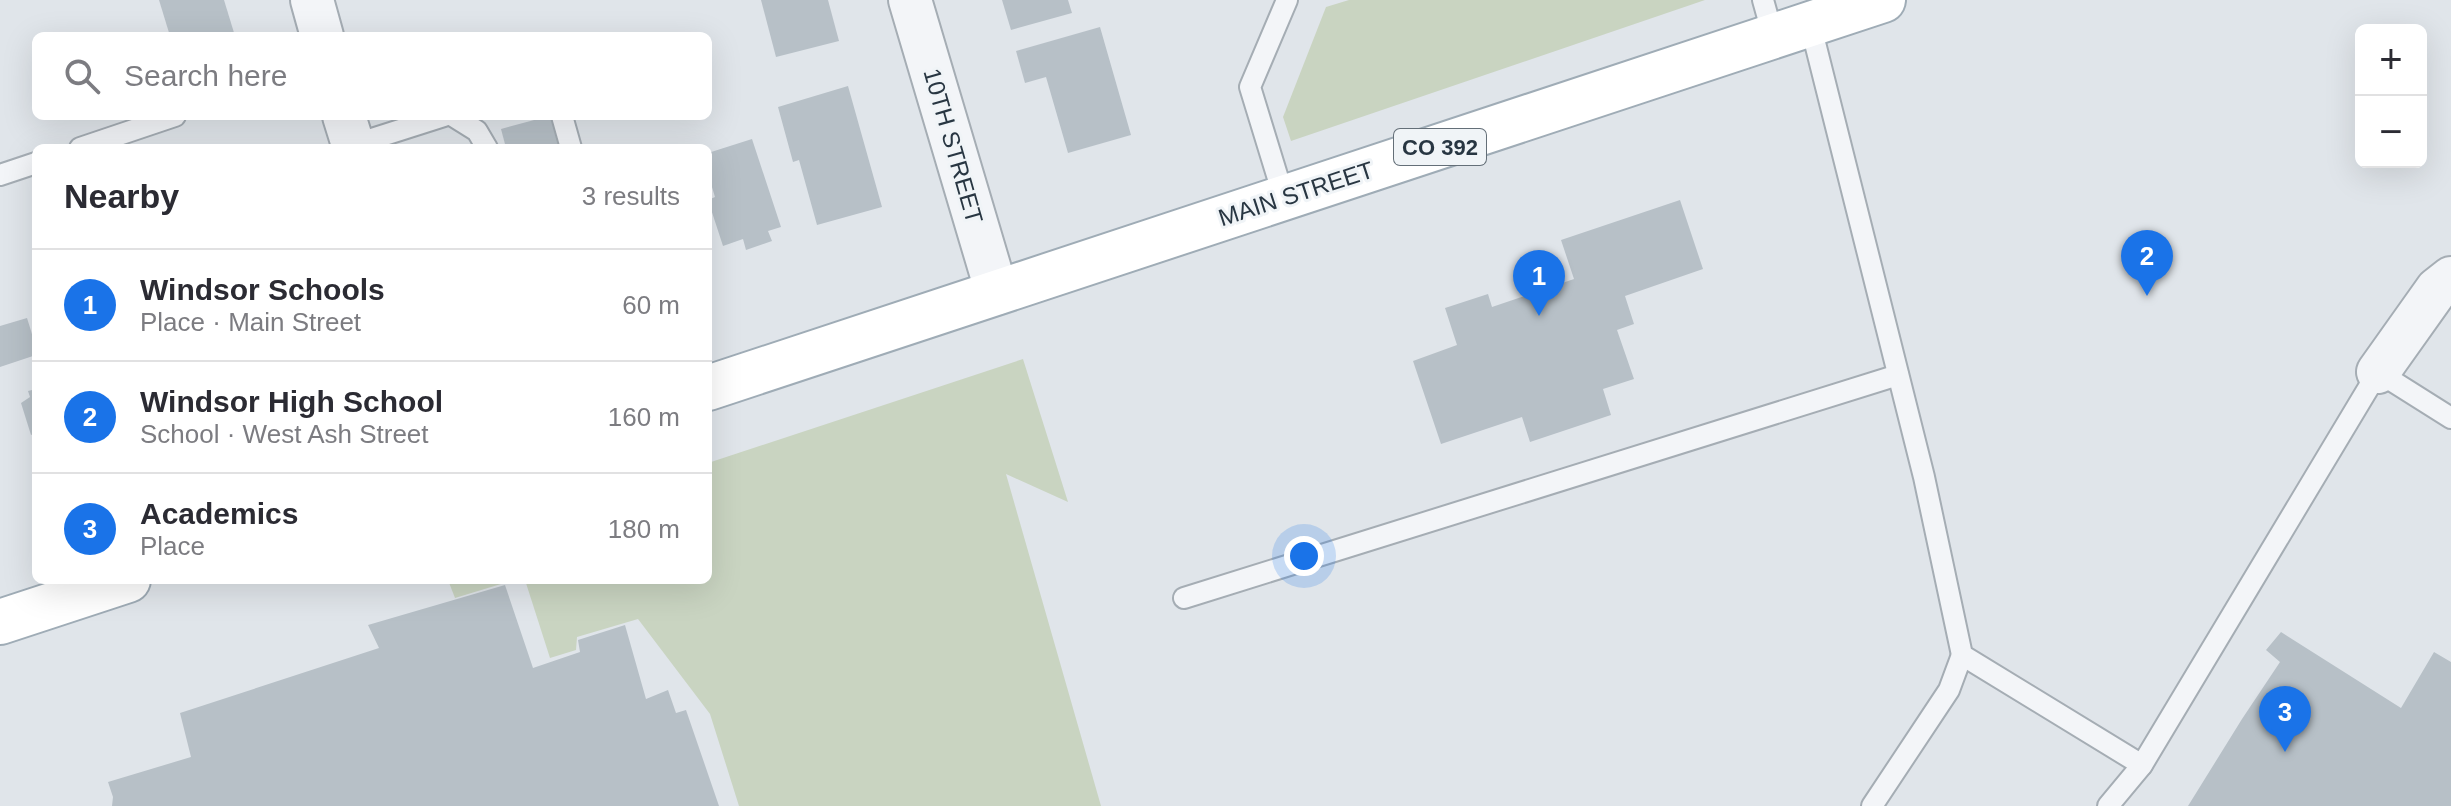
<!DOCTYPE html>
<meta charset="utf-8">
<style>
body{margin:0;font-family:Arial,sans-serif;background:#f7f7f7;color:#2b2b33}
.controls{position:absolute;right:24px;top:24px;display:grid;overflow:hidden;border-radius:12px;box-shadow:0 8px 32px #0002}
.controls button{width:72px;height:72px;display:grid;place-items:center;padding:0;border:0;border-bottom:2px solid #e1e1e2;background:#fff;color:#2b2b33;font:40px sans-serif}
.you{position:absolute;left:1304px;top:556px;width:28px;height:28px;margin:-20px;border:6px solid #fff;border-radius:50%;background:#1a73e8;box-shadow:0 0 0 12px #1a73e833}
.badge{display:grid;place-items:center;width:52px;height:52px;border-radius:50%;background:#1a73e8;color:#fff;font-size:26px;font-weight:700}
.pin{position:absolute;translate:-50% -66px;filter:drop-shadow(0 2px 4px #0008)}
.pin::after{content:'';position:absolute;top:42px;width:28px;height:24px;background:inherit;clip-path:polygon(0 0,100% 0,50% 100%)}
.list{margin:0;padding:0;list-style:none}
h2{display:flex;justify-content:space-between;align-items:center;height:104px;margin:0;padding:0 32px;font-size:34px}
h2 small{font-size:26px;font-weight:400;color:#7c7c81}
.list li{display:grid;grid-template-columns:52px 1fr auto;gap:24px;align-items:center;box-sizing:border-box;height:112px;padding:0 32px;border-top:2px solid #e1e1e2}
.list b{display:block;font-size:30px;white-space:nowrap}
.list p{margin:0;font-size:26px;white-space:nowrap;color:#7c7c81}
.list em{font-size:26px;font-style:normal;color:#7c7c81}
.icon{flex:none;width:44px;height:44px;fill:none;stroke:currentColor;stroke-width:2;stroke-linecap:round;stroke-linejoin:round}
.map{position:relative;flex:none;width:2451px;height:806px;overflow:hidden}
.search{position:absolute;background:#fff;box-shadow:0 8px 32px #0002;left:32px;top:32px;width:680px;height:88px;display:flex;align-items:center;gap:20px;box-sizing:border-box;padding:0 28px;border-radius:12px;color:#7c7c81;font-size:30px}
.panel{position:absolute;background:#fff;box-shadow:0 8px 32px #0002;left:32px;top:144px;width:680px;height:440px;border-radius:12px}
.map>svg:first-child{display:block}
.green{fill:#c9d4c1}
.building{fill:#b7c0c7}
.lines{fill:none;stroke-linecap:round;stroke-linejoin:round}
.lane-casing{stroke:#a5adb4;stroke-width:24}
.street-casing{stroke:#a5adb4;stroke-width:46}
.primary-casing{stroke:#9facb6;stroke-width:48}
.lane{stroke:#f3f5f8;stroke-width:20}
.street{stroke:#f3f5f8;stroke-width:42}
.primary{stroke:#fff;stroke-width:44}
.labels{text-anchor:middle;stroke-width:6;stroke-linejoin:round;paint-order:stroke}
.shield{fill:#f0f4f7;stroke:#646f78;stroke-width:2}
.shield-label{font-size:22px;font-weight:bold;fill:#283642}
.street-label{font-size:24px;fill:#283642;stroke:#f0f4f7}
</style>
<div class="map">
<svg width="2451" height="806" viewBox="0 0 2451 806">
<rect width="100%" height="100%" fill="#e0e5ea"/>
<g class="green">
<path d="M1349 0H1705L1291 141 1283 117 1326 7Z"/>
<path d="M1023 359 1068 502 1006 474 1101 806H739L710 714 638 619 577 637 576 650 550 658 525 580H708V463Z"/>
<path d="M448 580H514L455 598Z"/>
</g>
<g class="building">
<path d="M159 0H224L235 36H170Z"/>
<path d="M761 0H828L839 41 776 57Z"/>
<path d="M1002 0H1068L1072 13 1011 30Z"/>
<path d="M1100 27 1131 135 1068 153 1046 77 1025 83 1016 51Z"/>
<path d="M848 86 882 207 817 225 799 160 793 162 778 107Z"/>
<path d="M549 116H552L561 148H506L501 129Z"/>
<path d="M752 139 781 227 768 231 772 241 746 250 743 239 723 246 708 200 715 197 708 174V153Z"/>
<path d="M1680 200 1703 269 1625 296 1634 324 1617 330 1634 379 1603 389 1611 415 1530 442 1522 417 1441 444 1413 361 1457 345 1445 308 1488 294 1492 307 1574 279 1561 240Z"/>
<path d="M27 318 36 347V355L0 367V326Z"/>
<path d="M36 389V433L31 435 21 403 30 397 28 391Z"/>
<path d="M505 585 533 668 580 652 578 640 625 625 646 699 668 690 676 713 686 710 719 806H112L113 797 108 782 191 757 180 713 379 648 368 625Z"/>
<path d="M2281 632 2401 708 2434 652 2451 662V806H2188L2242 719 2280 662 2266 650Z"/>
</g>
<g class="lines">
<g class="lane-casing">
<g id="lane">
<path d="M1763 0 1773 36"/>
<path d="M1810 23 1924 477 1962 655 2142 765 2378 372 2451 418"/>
<path d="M453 116 477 131 487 148"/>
<path d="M562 116 571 148"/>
<path d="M353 145 444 116"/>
<path d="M80 148 175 116"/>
<path d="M0 175 36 163"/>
<path d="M1284 198 1250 87 1287 0"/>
<path d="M1184 598 1898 375"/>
<path d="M1872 806 1949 690 1962 655"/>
<path d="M2108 806 2142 765"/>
</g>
</g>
<g class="street-casing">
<g id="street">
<path d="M312 0 322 36"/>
<path d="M910 0 997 293"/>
<path d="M344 116 354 148"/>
<path d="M2378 372 2437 289 2451 278"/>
</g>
</g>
<g class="primary-casing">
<g id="primary">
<path d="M708 388 1883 0"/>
<path d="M0 622 128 580"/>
</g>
</g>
<use href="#lane" class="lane"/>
<use href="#street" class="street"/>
<use href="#primary" class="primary"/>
</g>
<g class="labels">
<rect class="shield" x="1394" y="129" width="92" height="36" rx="6"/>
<g class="shield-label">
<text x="1440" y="155">CO 392</text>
</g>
<g class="street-label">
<text transform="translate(953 146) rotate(74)" y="8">10TH STREET</text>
<text transform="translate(1296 194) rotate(-18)" y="8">MAIN STREET</text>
</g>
</g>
</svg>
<div class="controls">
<button>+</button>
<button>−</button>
</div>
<div class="you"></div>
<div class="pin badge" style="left:1539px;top:316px">1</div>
<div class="pin badge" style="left:2147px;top:296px">2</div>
<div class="pin badge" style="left:2285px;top:752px">3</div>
<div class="search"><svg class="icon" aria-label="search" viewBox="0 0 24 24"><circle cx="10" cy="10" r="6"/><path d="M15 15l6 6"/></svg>Search here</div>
<section class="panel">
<h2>Nearby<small>3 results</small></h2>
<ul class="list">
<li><span class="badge">1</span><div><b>Windsor Schools</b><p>Place · Main Street</p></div><em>60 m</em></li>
<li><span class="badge">2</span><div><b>Windsor High School</b><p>School · West Ash Street</p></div><em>160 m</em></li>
<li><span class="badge">3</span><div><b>Academics</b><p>Place</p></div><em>180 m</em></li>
</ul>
</section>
</div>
